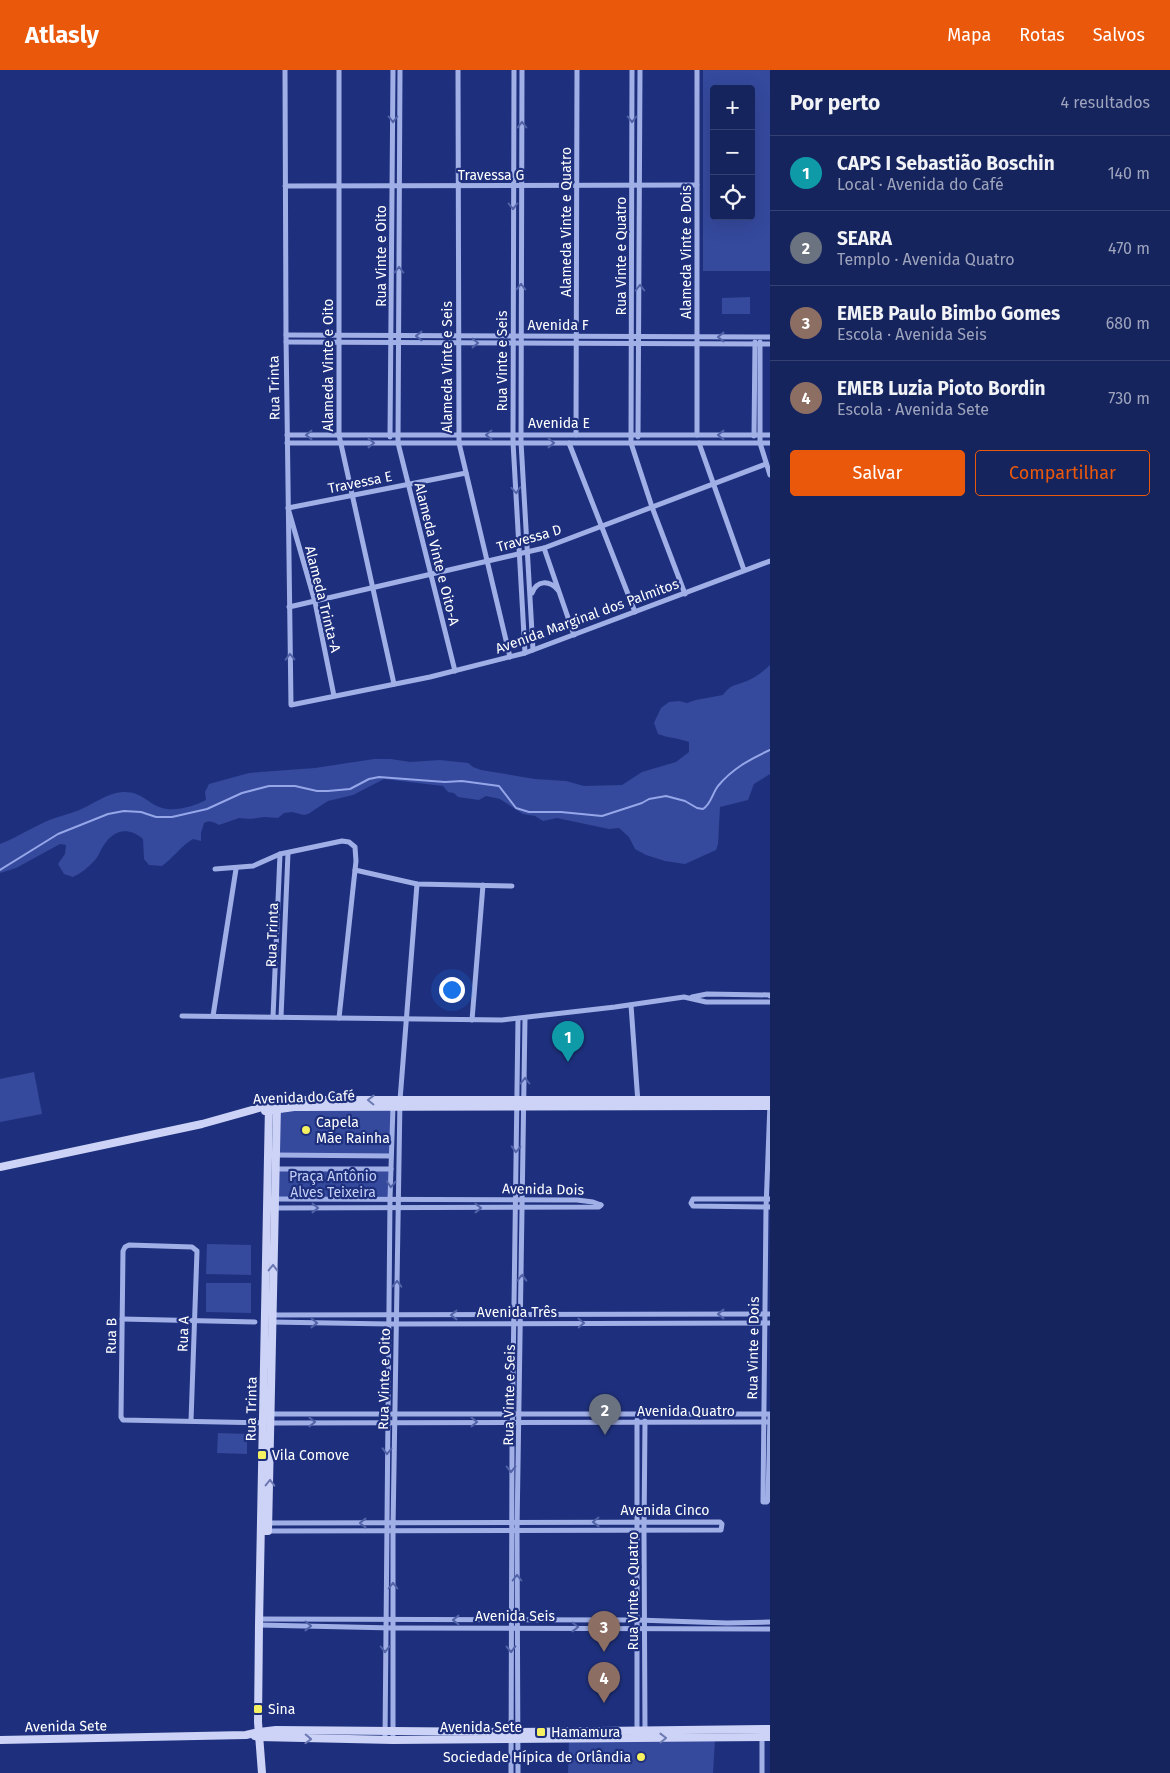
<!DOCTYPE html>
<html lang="pt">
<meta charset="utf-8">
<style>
body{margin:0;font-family:"Fira Sans",sans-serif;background:#233067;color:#f1f3f6}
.controls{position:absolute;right:15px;top:15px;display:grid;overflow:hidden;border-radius:5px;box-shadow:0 5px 20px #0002}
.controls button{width:45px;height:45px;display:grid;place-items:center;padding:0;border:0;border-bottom:1px solid #354173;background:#16245e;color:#f1f3f6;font:25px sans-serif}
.you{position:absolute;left:451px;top:919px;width:18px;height:18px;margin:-12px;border:4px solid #fff;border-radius:50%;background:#1a73e8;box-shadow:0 0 0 8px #1a73e833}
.badge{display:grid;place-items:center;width:32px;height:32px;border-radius:50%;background:#ea580c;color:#fff;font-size:16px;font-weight:700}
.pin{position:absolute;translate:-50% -41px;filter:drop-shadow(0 1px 2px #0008)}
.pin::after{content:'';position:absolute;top:26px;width:18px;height:15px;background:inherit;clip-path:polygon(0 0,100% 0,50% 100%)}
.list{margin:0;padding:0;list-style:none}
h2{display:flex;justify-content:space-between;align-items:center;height:65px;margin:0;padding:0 20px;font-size:21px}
h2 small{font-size:16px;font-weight:400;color:#9ea4bc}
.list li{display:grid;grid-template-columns:32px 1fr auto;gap:15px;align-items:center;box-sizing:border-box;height:75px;padding:0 20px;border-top:1px solid #354173}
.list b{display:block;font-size:19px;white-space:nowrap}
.list p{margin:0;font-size:16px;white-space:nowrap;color:#9ea4bc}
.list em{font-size:16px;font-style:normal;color:#9ea4bc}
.actions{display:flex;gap:10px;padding:15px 20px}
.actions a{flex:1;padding:11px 0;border:1px solid #ea580c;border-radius:5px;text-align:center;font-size:18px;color:#ea580c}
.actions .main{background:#ea580c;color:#fff}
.icon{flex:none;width:28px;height:28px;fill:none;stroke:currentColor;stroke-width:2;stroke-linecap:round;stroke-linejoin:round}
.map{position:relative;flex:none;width:770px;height:1703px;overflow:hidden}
header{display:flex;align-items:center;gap:30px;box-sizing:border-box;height:70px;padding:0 25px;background:#ea580c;color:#fff}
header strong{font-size:24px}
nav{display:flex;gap:28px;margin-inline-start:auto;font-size:18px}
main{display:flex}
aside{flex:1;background:#16245e}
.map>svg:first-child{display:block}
.green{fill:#35499d;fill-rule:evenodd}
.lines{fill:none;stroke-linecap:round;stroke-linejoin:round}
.stream{stroke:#95a6e9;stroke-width:2}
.street{stroke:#a1afe7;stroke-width:5}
.secondary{stroke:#ccd3f6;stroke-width:8}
.oneway{stroke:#5263a7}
.oneway2{stroke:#6c79b3}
.poi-dot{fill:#f6f161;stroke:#1e307d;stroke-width:2}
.labels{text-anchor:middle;stroke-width:4.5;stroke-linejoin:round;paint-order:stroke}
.street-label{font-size:14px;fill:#fff;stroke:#1e307d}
.poi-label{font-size:14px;fill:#fff;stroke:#1e307d;text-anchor:start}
.park-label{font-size:14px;fill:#c5cff6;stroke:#1e307d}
</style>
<header>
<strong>Atlasly</strong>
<nav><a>Mapa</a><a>Rotas</a><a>Salvos</a></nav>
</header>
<main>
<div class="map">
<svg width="770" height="1703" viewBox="0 0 770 1703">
<rect width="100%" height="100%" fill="#1e307d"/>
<g class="green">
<path d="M703 0H770V201H703ZM714 19H751V146H714Z"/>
<path d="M750 227V244H722V228Z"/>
<path d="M770 595V704L754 714 748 730 720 737 718 774 716 780 685 794 665 791 646 785 635 779 629 767 619 758 609 759 557 748 543 751 535 746 523 744 500 729 486 726 479 730 458 727 454 723 448 722 443 716 384 709 353 725 328 731 308 744 304 745 292 742 284 743 278 748 264 747 250 749 239 748 219 755C213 752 210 750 204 753L201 763V771L193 769C181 776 173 788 162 796L149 795 144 789 143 769C126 755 111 761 101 780 99 783 98 787 95 790 89 797 81 803 73 807L64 804 58 794 65 784 66 775 60 774 16 798 0 803V774C18 767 34 756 52 749 60 746 69 744 77 741 92 735 107 723 123 722 141 721 147 733 162 738 176 742 194 736 206 730L205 722 209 714 249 703 315 698 374 689H391L410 692 440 690 468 693 473 697 481 700 535 709 566 711 584 716 622 715 642 702 676 692 689 682V672C679 668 668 668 658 664L654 653 661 638 669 632 679 631 687 633 696 630 723 625C731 614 735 616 747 611 756 607 763 602 770 595Z"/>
<path d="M34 1002 42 1044 0 1052V1009Z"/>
<path d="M393 1038 391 1086 275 1085 277 1039Z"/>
<path d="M275 1099H391L390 1129H274Z"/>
<path d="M207 1174 251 1175V1205L206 1204Z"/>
<path d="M206 1213H251V1243L206 1242Z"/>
<path d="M218 1363 247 1364V1384L217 1383Z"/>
<path d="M715 1670 713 1703H568L569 1671Z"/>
</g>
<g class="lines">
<path class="stream" d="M0 800 58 764 108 744 124 741 141 742 156 747H172L207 739 242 723 269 716H295L317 721H328L350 719 369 709 379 707 445 712 462 711 499 716 516 738 529 742H561L602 746 642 733 649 729 666 726 685 731 697 738 703 739C711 734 712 724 718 716 732 699 750 689 770 680"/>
<g class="street">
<path d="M285 0 286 265 291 635 430 607 525 583 770 491"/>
<path d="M339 0V365L394 614"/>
<path d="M400 0 398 373 455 601"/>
<path d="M458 0 459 373 510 587"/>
<path d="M514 0 513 372 525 583"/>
<path d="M522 0 521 372 533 580"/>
<path d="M632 0 631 373 652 437 685 524"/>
<path d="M285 116 697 115"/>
<path d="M286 265 770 267"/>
<path d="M286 272 770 274"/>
<path d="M760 272V373L770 405"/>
<path d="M287 365H770"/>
<path d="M576 365 577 0"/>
<path d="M697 365V0"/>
<path d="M754 366 755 272"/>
<path d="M390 367 393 0"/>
<path d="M638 367 640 0"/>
<path d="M287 373H770"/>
<path d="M569 373 635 542"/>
<path d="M699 373 744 500"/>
<path d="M544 478 574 565"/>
<path d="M532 523C537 510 549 510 558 520"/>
<path d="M289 537 544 478 766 394"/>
<path d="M334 626 315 532 288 438 466 403"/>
<path d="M215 799 253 796 280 784 342 771 349 772 355 777 356 791 339 948"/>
<path d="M355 800 417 814 512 816"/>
<path d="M692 927 707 924 770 925V926"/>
<path d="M631 935 638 1033"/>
<path d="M182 946 502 950 615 937 684 927 706 932H770"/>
<path d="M213 946 236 799"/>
<path d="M273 947 280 784"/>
<path d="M281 947 288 783"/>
<path d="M472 950 483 815"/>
<path d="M770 1033 766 1138 763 1432H767L768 1430 770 1345"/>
<path d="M275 1085 391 1086"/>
<path d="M275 1099H391"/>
<path d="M273 1129 577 1130 593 1132 601 1135"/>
<path d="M770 1129H693L691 1133 693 1136 770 1137"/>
<path d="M273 1138 599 1137 601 1135"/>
<path d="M271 1245 770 1244"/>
<path d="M122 1249 255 1252"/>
<path d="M271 1252 389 1254 770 1253"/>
<path d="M268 1344H770"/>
<path d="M637 1350V1662"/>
<path d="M191 1351 197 1181 192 1177 129 1175 125 1177 123 1181 121 1347 123 1350 271 1353 770 1352"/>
<path d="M266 1453 720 1452 722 1454 721 1460C570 1460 419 1460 268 1461"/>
<path d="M259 1549 637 1550 727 1553 770 1552"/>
<path d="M259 1555 393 1558 770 1559"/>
<path d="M645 1662 644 1461 645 1351"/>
<path d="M762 1665V1703"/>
<path d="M385 1670 390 1129 393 1036"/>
<path d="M393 1670V1459L400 1030 417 814"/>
<path d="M511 1703 512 1376 518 949"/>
<path d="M518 1703 517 1459 525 948"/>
</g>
<g class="secondary">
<path d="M265 1041 294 1037 770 1036"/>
<path d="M0 1097 202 1054 273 1034 294 1030H770"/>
<path d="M261 1461H268L277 1035"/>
<path d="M255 1666 259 1667 393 1670 770 1667"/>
<path d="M0 1670 246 1665 259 1662 276 1660 518 1662 770 1659"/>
<path d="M262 1703 258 1652 259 1555 269 1035"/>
</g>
</g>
<defs><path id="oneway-chevron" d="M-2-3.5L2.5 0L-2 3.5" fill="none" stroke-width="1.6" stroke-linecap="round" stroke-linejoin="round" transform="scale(1.25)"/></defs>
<g class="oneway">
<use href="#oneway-chevron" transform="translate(393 49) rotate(90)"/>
<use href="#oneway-chevron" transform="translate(632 49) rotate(90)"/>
<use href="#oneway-chevron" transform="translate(522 55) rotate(-90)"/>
<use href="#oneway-chevron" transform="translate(513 136) rotate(90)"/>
<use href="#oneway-chevron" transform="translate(399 200) rotate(-90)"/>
<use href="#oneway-chevron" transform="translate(521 217) rotate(-90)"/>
<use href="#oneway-chevron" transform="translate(640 218) rotate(-90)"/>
<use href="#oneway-chevron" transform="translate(419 266) rotate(-180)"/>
<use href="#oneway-chevron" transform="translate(721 267) rotate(-180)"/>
<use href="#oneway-chevron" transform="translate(475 273)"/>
<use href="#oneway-chevron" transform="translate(309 365) rotate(180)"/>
<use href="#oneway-chevron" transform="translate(489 365) rotate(179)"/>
<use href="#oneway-chevron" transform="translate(721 365) rotate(-180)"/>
<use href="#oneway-chevron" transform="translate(371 373)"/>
<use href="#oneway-chevron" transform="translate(551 373) rotate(1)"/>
<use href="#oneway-chevron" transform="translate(516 420) rotate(86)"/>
<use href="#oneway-chevron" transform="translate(290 587) rotate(-91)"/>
<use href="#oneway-chevron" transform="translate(525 1011) rotate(-90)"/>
<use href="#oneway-chevron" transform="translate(516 1079) rotate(92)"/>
<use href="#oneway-chevron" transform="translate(391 1114) rotate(93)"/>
<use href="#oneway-chevron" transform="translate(315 1138)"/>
<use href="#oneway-chevron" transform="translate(478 1138)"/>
<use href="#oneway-chevron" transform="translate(522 1208) rotate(-89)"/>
<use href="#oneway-chevron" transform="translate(397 1214) rotate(-89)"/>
<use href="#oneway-chevron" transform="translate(721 1244) rotate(180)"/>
<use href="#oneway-chevron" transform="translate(454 1245) rotate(-180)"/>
<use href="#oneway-chevron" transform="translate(314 1253) rotate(1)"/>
<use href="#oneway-chevron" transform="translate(581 1253) rotate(-1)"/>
<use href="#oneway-chevron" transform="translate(312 1352)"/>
<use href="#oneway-chevron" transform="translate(474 1352)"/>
<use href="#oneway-chevron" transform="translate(387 1381) rotate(91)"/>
<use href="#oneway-chevron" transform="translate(511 1399) rotate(90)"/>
<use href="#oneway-chevron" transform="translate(596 1452) rotate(179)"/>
<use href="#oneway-chevron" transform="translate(363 1453) rotate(-180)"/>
<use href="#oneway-chevron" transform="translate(517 1508) rotate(-90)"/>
<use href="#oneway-chevron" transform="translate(393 1516) rotate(-90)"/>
<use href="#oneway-chevron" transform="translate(456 1550) rotate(180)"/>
<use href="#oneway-chevron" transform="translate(308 1556) rotate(1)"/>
<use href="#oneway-chevron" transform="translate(575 1557)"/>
<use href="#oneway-chevron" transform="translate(385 1579) rotate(90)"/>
<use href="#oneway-chevron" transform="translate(511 1579) rotate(89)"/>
</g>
<g class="oneway2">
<use href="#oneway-chevron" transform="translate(371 1030) rotate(-179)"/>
<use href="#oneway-chevron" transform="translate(273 1198) rotate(-89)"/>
<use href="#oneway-chevron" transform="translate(270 1413) rotate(-89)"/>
<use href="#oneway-chevron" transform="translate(663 1668) rotate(-1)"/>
<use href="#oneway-chevron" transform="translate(308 1669) rotate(2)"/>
</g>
<g class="poi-dot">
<circle cx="306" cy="1060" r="5"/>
<rect x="257" y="1380" width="10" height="10" rx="2.5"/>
<rect x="253" y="1634" width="10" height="10" rx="2.5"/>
<rect x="536" y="1657" width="10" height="10" rx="2.5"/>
<circle cx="641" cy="1687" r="5"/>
</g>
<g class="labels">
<g class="street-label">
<text x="491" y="110">Travessa G</text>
<text transform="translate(566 152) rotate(-90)" y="5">Alameda Vinte e Quatro</text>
<text transform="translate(686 182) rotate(-90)" y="5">Alameda Vinte e Dois</text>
<text transform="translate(381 186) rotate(-90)" y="5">Rua Vinte e Oito</text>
<text transform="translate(621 186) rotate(-90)" y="5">Rua Vinte e Quatro</text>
<text x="558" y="260">Avenida F</text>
<text transform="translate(502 291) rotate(-90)" y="5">Rua Vinte e Seis</text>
<text transform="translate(328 295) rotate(-90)" y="5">Alameda Vinte e Oito</text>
<text transform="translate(447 297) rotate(-90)" y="5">Alameda Vinte e Seis</text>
<text transform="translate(274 318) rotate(-91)" y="5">Rua Trinta</text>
<text x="559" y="358">Avenida E</text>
<text transform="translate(360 412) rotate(-11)" y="5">Travessa E</text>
<text transform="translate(529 468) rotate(-16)" y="5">Travessa D</text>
<text transform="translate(437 484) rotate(76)" y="5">Alameda Vinte e Oito-A</text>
<text transform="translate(323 529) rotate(76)" y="5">Alameda Trinta-A</text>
<text transform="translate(587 546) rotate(-20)" y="5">Avenida Marginal dos Palmitos</text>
<text transform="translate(272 865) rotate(-88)" y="5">Rua Trinta</text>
<text transform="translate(304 1027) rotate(-2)" y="5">Avenida do Café</text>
<text transform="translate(543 1119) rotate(1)" y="5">Avenida Dois</text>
<text x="517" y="1247">Avenida Três</text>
<text transform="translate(183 1264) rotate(-88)" y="5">Rua A</text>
<text transform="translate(111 1266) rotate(-89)" y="5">Rua B</text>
<text transform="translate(753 1278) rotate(-89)" y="5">Rua Vinte e Dois</text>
<text transform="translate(384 1309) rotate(-89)" y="5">Rua Vinte e Oito</text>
<text transform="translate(509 1325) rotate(-89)" y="5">Rua Vinte e Seis</text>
<text transform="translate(251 1339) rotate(-89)" y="5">Rua Trinta</text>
<text x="686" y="1346">Avenida Quatro</text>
<text x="665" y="1445">Avenida Cinco</text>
<text transform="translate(633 1521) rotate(-90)" y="5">Rua Vinte e Quatro</text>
<text x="515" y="1551">Avenida Seis</text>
<text transform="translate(66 1656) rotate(-1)" y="5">Avenida Sete</text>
<text x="481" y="1662">Avenida Sete</text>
</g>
<g class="poi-label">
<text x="316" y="1057">Capela<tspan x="316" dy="16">Mãe Rainha</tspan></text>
<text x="272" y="1390">Vila Comove</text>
<text x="268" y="1644">Sina</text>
<text x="551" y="1667">Hamamura</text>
<text x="631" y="1692" text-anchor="end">Sociedade Hípica de Orlândia</text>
</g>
<g class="park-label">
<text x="333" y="1111">Praça Antônio<tspan x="333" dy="16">Alves Teixeira</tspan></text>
</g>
</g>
</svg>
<div class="controls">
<button>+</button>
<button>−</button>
<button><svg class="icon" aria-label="locate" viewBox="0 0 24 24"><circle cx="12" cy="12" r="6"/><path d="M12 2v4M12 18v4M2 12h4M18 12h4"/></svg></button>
</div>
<div class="you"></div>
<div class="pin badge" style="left:568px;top:992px;background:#0f9aa8">1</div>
<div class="pin badge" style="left:605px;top:1365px;background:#6b7280">2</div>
<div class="pin badge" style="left:604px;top:1582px;background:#8d6e63">3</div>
<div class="pin badge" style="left:604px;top:1633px;background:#8d6e63">4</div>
</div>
<aside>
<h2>Por perto<small>4 resultados</small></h2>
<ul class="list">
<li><span class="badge" style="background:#0f9aa8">1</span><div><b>CAPS I Sebastião Boschin</b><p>Local · Avenida do Café</p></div><em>140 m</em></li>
<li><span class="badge" style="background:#6b7280">2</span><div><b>SEARA</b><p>Templo · Avenida Quatro</p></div><em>470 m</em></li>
<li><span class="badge" style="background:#8d6e63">3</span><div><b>EMEB Paulo Bimbo Gomes</b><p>Escola · Avenida Seis</p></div><em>680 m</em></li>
<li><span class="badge" style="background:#8d6e63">4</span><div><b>EMEB Luzia Pioto Bordin</b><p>Escola · Avenida Sete</p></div><em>730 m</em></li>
</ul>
<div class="actions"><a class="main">Salvar</a><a>Compartilhar</a></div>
</aside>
</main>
